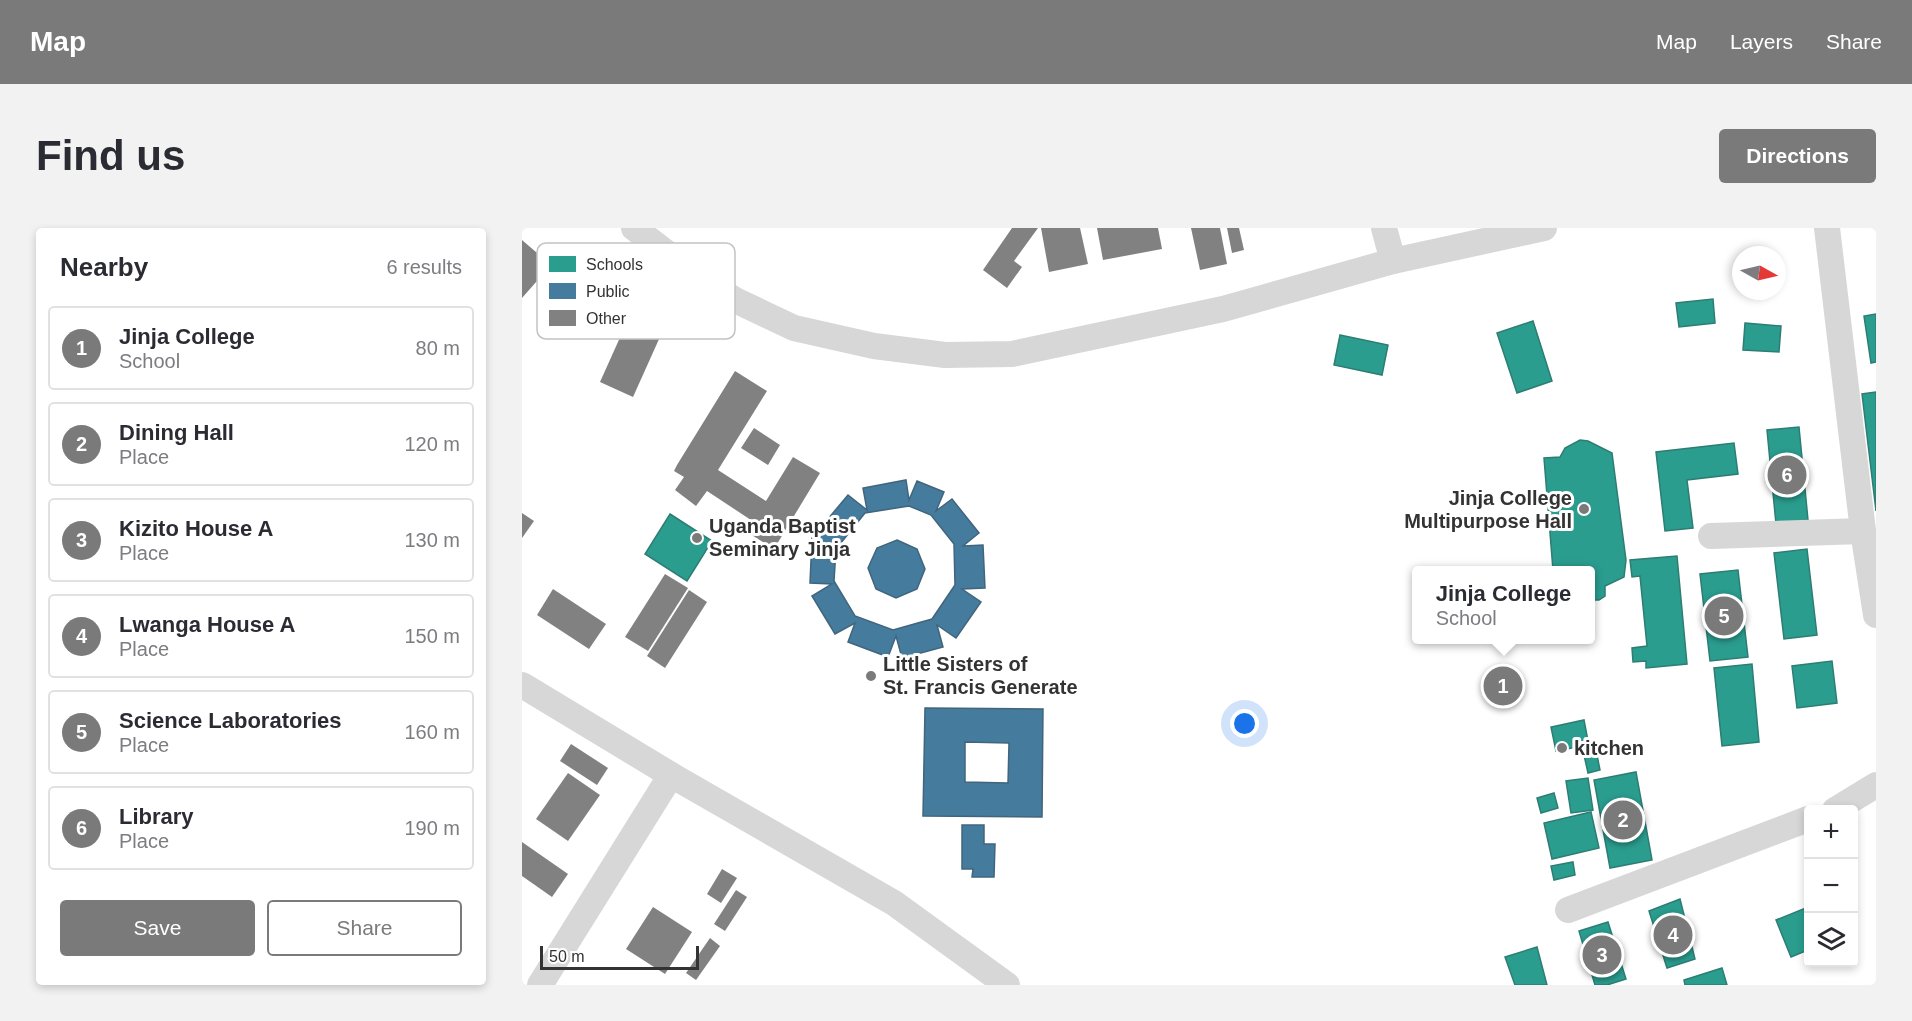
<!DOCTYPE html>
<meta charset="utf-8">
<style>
body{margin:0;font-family:Arial,sans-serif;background:#f2f2f3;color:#2b2b33}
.controls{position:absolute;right:18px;bottom:18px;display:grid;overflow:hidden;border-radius:6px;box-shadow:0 3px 9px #0003}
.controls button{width:54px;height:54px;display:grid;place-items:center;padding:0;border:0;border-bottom:2px solid #e1e1e2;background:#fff;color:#2b2b33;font:30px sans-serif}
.compass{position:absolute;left:1210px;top:18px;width:54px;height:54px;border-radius:50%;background:#fff;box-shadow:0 3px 9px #0003;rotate:98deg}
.scale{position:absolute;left:18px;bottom:15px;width:159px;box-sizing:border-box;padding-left:6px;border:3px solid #333;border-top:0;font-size:16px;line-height:21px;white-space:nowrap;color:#333;-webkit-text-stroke:4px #fff;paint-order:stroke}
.you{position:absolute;left:723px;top:496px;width:21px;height:21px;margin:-15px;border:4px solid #fff;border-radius:50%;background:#1a73e8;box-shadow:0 0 0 9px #1a73e833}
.badge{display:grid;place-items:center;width:39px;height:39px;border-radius:50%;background:#7a7a7a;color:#fff;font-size:20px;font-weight:700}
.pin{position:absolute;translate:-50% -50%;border:3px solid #fff;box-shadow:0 2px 6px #0006}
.popup{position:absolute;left:890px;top:338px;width:183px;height:78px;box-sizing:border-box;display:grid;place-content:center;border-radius:6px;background:#fff;filter:drop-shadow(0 2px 4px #0005);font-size:20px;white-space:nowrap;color:#7c7c81}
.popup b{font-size:22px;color:#2b2b33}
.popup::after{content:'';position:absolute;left:50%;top:100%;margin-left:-12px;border:12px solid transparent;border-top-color:#fff}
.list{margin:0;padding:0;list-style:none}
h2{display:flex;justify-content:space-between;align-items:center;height:78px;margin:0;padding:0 24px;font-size:26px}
h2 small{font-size:20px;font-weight:400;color:#7c7c81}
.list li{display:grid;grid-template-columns:39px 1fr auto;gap:18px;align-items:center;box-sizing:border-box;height:84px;margin:0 12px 12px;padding:0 12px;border:2px solid #e1e1e2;border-radius:6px}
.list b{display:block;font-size:22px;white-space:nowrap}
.list p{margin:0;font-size:20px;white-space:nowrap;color:#7c7c81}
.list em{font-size:20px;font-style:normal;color:#7c7c81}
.actions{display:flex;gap:12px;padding:18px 24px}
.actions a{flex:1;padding:14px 0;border:2px solid #7a7a7a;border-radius:6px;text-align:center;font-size:21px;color:#7a7a7a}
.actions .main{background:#7a7a7a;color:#fff}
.icon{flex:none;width:33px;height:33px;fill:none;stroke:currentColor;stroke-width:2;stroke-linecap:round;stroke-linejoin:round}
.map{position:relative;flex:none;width:1354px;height:757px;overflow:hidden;border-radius:6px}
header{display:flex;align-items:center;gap:36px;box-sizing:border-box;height:84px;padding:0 30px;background:#7a7a7a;color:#fff}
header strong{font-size:28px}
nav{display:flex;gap:33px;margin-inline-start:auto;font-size:21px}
.intro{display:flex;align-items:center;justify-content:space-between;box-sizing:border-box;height:144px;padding:0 36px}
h1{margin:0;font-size:42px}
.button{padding:15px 27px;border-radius:6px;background:#7a7a7a;color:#fff;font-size:21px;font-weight:700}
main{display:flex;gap:36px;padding:0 36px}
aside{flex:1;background:#fff;border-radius:6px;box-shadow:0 3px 9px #0003}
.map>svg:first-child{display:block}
.schools{fill:#2a9d8f;stroke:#2d7d73;stroke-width:1.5}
.public{fill:#457b9d;stroke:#40657d;stroke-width:1.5;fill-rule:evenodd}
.building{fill:#818181}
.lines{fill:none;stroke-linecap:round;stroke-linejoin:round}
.minor{stroke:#d7d7d7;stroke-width:26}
.poi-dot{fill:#7a7a7a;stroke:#fff;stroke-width:2}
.labels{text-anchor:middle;stroke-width:6;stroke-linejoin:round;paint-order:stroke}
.poi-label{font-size:20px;font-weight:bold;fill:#333;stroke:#fff;text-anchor:start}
.key{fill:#fff;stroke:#c2c2c2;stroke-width:1.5}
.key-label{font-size:16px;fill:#333}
</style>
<header>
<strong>Map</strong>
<nav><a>Map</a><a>Layers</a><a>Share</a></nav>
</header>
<div class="intro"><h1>Find us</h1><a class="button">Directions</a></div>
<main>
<aside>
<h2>Nearby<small>6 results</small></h2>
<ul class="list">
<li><span class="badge">1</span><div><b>Jinja College</b><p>School</p></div><em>80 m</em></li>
<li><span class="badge">2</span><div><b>Dining Hall</b><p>Place</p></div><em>120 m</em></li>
<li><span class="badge">3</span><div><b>Kizito House A</b><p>Place</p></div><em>130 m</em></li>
<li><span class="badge">4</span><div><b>Lwanga House A</b><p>Place</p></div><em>150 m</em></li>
<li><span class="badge">5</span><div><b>Science Laboratories</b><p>Place</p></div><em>160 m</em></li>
<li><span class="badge">6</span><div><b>Library</b><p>Place</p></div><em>190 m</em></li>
</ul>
<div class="actions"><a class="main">Save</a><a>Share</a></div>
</aside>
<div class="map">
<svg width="1354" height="757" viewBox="0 0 1354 757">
<rect width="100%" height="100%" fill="#fff"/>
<g class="schools">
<path d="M1191 71 1193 95 1157 99 1154 75Z"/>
<path d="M1354 86V134L1349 135 1342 88Z"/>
<path d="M1011 93 1030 153 995 165 975 105Z"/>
<path d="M1223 95 1259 98 1257 124 1221 122Z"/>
<path d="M818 107 866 117 860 147 812 137Z"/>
<path d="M1354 164V283L1340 166Z"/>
<path d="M1277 199 1286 292 1254 296 1245 202Z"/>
<path d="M1058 212 1066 213 1090 225 1104 332 1102 349 1083 358V368L1077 372H1068V342H1031L1022 230 1038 229 1043 220Z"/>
<path d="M1212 215 1216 246 1165 252 1171 300 1143 303 1134 224Z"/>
<path d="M148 286 190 313 165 353 123 326Z"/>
<path d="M1285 321 1295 407 1262 411 1252 325Z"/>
<path d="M1155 328 1165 436 1124 440V433L1111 434 1110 420 1125 418 1118 348 1110 349 1108 332Z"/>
<path d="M1216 342 1226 429 1188 433 1178 346Z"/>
<path d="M1310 433 1315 475 1275 480 1270 438Z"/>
<path d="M1230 436 1237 514 1200 518 1192 440Z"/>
<path d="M1062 492 1066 513 1072 512 1078 542 1066 545 1060 518 1034 523 1029 499Z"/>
<path d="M1114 544 1130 632 1088 640 1072 552Z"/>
<path d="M1066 550 1071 582 1049 585 1044 553Z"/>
<path d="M1032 565 1036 580 1019 585 1015 570Z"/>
<path d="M1069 584 1077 620 1030 631 1022 595Z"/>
<path d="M1051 634 1053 647 1032 652 1029 638Z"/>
<path d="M1158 671 1173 731 1145 740 1127 683Z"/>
<path d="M1286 679V722L1269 729 1254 692Z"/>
<path d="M1086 694 1104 751 1085 757H1073L1057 703Z"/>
<path d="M1015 719 1025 757H993L983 729Z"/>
<path d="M1200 740 1205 757H1163L1162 752Z"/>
</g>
<g class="public">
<path d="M384 252 387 272 395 253 422 264 414 283 430 271 457 305 441 318 461 317 463 360 440 361 459 374 434 410 415 397 421 419 380 430 374 408 366 429 326 414 333 395 313 406 290 368 310 356 288 355 290 310 326 267 345 282 341 260ZM387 278 409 287 432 316 433 357 410 391 371 402 333 388 312 353 314 321 343 285Z"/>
<path d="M375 312 395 321 403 341 395 361 374 370 354 361 346 340 355 320Z"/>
<path d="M403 480 521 481 520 589 401 588ZM443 514 487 515 486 555 443 554Z"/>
<path d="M440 597H462V616H473L472 649H450L451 641H440Z"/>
</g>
<g class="building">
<path d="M490 0H516L492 33 500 39 485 60 461 42Z"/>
<path d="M519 0H558L566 36 527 44Z"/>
<path d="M575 0H636L640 21 581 32Z"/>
<path d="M669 0H698L705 36 678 42Z"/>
<path d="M705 0H717L722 22 710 25Z"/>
<path d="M0 12 29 37 0 70Z"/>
<path d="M109 85 142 100 111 169 78 154Z"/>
<path d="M213 143 245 163 196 242 244 273 271 229 298 245 252 321 225 304 232 294 185 263 174 278 153 262 162 249 152 243 155 237Z"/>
<path d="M232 200 258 217 246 237 219 220Z"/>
<path d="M0 285 12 293 0 310Z"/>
<path d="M143 346 166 360 126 423 103 409Z"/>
<path d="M31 361 84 396 67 421 15 387Z"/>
<path d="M167 362 185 374 143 440 125 428Z"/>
<path d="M49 516 86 540 75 557 38 533Z"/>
<path d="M46 545 78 567 46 613 14 591Z"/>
<path d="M0 614 46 646 30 669 0 648Z"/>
<path d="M200 641 215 650 199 675 185 666Z"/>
<path d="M214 662 225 669 203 703 192 696Z"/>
<path d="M131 679 170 704 143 746 104 721Z"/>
<path d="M188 710 198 718 174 752 164 745Z"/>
</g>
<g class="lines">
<g class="minor">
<path d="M112 0 175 48 213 72 272 100 352 118 423 127 490 126 701 81 871 33 1022 0"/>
<path d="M862 0 871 33"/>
<path d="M1341 303 1354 387"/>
<path d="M1189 308 1341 303 1305 0"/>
<path d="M0 457 149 547 372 675 485 757"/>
<path d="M1313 582 1354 557"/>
<path d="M1046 682 1286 591"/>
<path d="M18 757 149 547"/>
</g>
</g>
<g class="poi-dot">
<circle cx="1062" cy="281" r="6"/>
<circle cx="175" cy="310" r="6"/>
<circle cx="349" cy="448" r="6"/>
<circle cx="1040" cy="520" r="6"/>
</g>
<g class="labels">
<g class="poi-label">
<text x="1050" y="277" text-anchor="end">Jinja College<tspan x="1050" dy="23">Multipurpose Hall</tspan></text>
<text x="187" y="305">Uganda Baptist<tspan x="187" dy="23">Seminary Jinja</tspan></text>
<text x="361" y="443">Little Sisters of<tspan x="361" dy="23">St. Francis Generate</tspan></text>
<text x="1052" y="527">kitchen</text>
</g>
</g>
<rect x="15" y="15" width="198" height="96" rx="9" class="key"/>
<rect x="27" y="28" width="27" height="16" fill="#2a9d8f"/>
<rect x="27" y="55" width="27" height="16" fill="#457b9d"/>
<rect x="27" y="82" width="27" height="16" fill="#818181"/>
<g class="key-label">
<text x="64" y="42">Schools</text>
<text x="64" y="69">Public</text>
<text x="64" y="96">Other</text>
</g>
</svg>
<div class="controls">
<button>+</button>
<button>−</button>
<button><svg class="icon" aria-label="layers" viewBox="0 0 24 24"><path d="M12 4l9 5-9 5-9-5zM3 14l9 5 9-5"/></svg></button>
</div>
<svg class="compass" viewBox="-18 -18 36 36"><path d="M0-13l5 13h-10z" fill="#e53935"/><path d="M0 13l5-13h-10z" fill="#7c7c81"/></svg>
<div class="scale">50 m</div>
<div class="you"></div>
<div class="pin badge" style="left:981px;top:458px">1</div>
<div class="popup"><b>Jinja College</b>School</div>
<div class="pin badge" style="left:1101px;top:592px">2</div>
<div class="pin badge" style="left:1080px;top:727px">3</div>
<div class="pin badge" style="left:1151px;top:707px">4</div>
<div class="pin badge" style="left:1202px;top:388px">5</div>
<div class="pin badge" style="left:1265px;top:247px">6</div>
</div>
</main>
